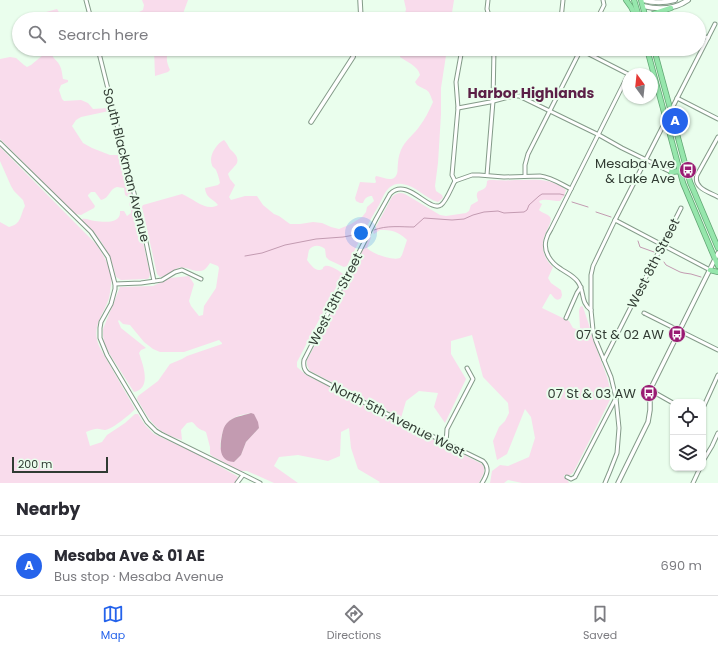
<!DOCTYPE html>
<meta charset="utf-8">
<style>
body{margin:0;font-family:Poppins,sans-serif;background:#f7f7f7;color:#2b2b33}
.controls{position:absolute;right:12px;bottom:12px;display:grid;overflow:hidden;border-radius:8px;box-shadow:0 1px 3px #0004}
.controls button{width:36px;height:36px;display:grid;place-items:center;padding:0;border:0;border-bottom:1px solid #e1e1e2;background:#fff;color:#2b2b33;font:20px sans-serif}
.compass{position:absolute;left:622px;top:68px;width:36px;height:36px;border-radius:50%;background:#fff;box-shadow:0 1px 3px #0004;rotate:345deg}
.scale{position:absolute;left:12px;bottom:10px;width:96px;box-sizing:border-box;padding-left:4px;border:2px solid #313b33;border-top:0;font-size:11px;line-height:14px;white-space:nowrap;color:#313b33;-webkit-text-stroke:3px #eafeed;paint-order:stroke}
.you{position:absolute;left:361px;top:233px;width:14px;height:14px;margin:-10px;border:3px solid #fff;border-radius:50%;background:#1a73e8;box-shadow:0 0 0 6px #1a73e833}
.badge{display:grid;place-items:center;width:26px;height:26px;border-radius:50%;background:#2563eb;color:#fff;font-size:13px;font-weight:700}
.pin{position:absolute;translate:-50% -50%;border:2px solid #fff;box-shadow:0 1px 4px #0006}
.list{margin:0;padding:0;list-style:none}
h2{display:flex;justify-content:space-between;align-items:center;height:52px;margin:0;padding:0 16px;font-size:17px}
h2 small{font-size:13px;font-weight:400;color:#7c7c81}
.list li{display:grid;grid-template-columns:26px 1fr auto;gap:12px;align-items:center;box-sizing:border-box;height:60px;padding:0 16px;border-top:1px solid #e1e1e2}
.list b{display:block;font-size:15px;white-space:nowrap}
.list p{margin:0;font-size:13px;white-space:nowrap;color:#7c7c81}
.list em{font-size:13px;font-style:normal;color:#7c7c81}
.icon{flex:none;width:22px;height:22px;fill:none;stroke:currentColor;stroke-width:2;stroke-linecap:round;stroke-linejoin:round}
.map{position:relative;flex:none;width:718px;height:483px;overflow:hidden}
.search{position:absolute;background:#fff;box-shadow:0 1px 3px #0004;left:12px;right:12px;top:12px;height:44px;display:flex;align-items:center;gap:10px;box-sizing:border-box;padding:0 14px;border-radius:22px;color:#7c7c81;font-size:15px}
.sheet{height:112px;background:#fff}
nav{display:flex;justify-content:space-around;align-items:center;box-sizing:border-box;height:56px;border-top:1px solid #e1e1e2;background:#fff;font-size:11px;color:#7c7c81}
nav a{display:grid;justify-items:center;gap:2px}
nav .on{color:#2563eb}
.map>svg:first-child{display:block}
.green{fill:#f9dcec;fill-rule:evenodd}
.water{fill:#c39bb1}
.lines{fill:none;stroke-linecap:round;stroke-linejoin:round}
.stream{stroke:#c39bb1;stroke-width:1}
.minor-casing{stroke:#849b89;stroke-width:5}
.tertiary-casing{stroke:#849b89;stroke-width:5.5}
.secondary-casing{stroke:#849b89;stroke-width:6}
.trunk-casing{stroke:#62a674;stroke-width:6}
.minor{stroke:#fff;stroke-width:3}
.tertiary{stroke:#fff;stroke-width:3.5}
.secondary{stroke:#fff;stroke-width:4}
.trunk{stroke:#96e6ac;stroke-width:4.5}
.labels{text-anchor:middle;stroke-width:4;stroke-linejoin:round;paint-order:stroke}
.poi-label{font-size:13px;fill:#313b33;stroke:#eafeed;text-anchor:end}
.street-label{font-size:13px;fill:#313b33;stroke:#eafeed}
.neighbourhood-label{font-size:14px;font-weight:bold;fill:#5b1f46;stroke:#eafeed}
</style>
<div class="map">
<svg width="718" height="483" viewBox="0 0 718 483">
<rect width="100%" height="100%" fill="#eafeed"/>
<g class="green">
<path d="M142 0H188L181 19H149L147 16 140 19H125L143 10 144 5Z"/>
<path d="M404 0H454L451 19H404L406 9Z"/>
<path d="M57 9 63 19H40L39 14Z"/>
<path d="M46 49H52C49 57 57 59 60 66 62 70 62 74 63 79L68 80V82L61 85 59 90 62 99 64 101 81 100 88 103 93 109 108 108H110V109L109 111 81 117 76 120 72 126 83 143 92 148 110 155H121L132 196 128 197 125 195 124 188C121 188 119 187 117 187 109 189 110 198 101 200L95 192H91L88 195V196L95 206 94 208 81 215 75 214 0 139V59L10 57 16 58 24 65 27 67 31 65 43 55Z"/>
<path d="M154 49H169C166 57 166 61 170 70L168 72 155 76Z"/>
<path d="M400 49H447L441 88V114L438 163 435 186 436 191 442 195 443 198 438 202C426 199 415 185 402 184 398 183 394 184 390 187 385 191 382 199 379 205 367 225 357 245 347 266L344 267 329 260 326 257 325 249C321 245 313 244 309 250 308 253 308 257 307 260 310 264 315 271 320 270 325 269 321 268 325 266 329 264 340 271 343 274L297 362V367L306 375 482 464C487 471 482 476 479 483H379L380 482 358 469 351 448 349 428 341 432 340 456 328 461 298 455 279 457 274 466 298 483H274L247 471H240L212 456 210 454V447L206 432C203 430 200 430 197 427 195 425 195 424 192 422L187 423 181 430 182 440C155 432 150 421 137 399L138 396 158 381 170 364 182 359 187 356 222 344V343L219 340 184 352H160L153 349 144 342 130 325 123 324 119 320 118 321 121 328 146 348 141 350 139 353C143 365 152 388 134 392L109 353 104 343 103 335V329L120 287 153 286 170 278 189 276 194 284 189 301 191 306 199 316 203 315 204 306 216 288 219 268 218 266 210 263C207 267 205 271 200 271 193 272 186 266 178 268 171 271 167 277 160 277L157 274 142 207 143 205 182 194C194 199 206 212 218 205 213 198 206 199 205 188L214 186 218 185 220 183C219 179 218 174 216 170 215 168 212 167 212 165 208 156 217 143 224 140 227 143 228 146 230 149 234 153 239 157 237 163 236 165 230 171 228 174L230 179 235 185 229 197 231 200 245 196H257L263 205 274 214 279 216 290 224H300L313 222 322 223 331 227 339 229 351 224 362 217 366 212 367 207 374 201 372 196C367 196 365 198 363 203H360L356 201 355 198 360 182 375 183 376 182 375 178 376 176C382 177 390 181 394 178 399 174 397 169 398 163 398 158 400 151 403 146 407 139 415 133 419 127 425 119 429 111 433 102 428 88 429 92 417 85L415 82 420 75C418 66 407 62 400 57ZM251 413 259 428 246 442 241 455 234 462 220 447C222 431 224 420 241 415 244 414 248 414 251 413Z"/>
<path d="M0 147 95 243C102 252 109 264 112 276 112 279 111 282 111 285 110 290 110 294 109 298 103 317 90 327 100 348L135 409C131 414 111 430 105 430 102 430 101 429 99 429 94 428 90 431 86 432L90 446 102 442 107 435 125 423 135 414H138L145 425 154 434 197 454 237 476 238 478 235 483H0V222L9 227C22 224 20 215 25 206L23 200 14 191 11 186 0 161Z"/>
<path d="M489 180C498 180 506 181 515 180 532 180 552 177 566 190L564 196 560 201C553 201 545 198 539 201L540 203 542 204 539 210C542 213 548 214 550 217 551 218 551 221 550 223 549 227 546 231 545 235 540 245 544 260 553 267L548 278 551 283 561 290 562 295 561 298C557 302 554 298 551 294H550L542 308 569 321 573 328 576 329 580 328 579 311 580 307 582 306 583 307 589 325 593 339 607 377 612 396 573 473 570 475H564V477L567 479 569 483H522L508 480 504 483H490L492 471 500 465 508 466 529 457 535 438 531 417 525 409 507 454 497 460 493 441 499 427 505 421 509 413 508 403 483 377 472 335 451 341V354L466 379 445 423 434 407 438 393 419 391 406 401 401 418 316 374 310 371 307 365V360L319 338 369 236 370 235 371 238 367 248C373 254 392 261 400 258L402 255 407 240 406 239C397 231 392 230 380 230L374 234 373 232 392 197C396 193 400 192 405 194L440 215 446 216 466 213 469 211 471 205 478 201C478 199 476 196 477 194 478 188 487 193 487 181Z"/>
<path d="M131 201H133L134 202 150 273 149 278 147 279 121 280 116 277C111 255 100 235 82 221V219C87 218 90 221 95 221 102 222 114 223 118 218 120 216 120 214 120 211H124L127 216 131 213V210L129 203Z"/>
</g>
<path class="water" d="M251 413 254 414 258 422 259 428 246 442 241 455 234 462C218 461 220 446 222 435 223 430 224 426 227 423 233 416 243 416 251 413Z"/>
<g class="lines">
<g class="stream">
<path d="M572 202 588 207"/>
<path d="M596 212 611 217"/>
<path d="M374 230C387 225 401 227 414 227L424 218 452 220 464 219 473 215 484 212 498 211 504 213 524 212 527 210 529 205 539 196 542 194H560L564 195"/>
<path d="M638 241 640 247 654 252"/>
<path d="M245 256 262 253 285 245 316 239 343 237 360 234"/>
<path d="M664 262 666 265 680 272 684 273 691 274 701 277"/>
</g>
<g class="minor-casing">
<g id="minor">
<path d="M86 0 91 19"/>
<path d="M488 0 487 9 490 19"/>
<path d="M561 19 563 0"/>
<path d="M597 19 604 5 603 0"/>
<path d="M658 19 662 17 668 19"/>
<path d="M699 34 708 38"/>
<path d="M98 49 145 237 154 281"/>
<path d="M579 49 628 74"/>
<path d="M677 98 718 119"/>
<path d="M458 108 490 102 513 96H519L599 135 622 148 671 172"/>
<path d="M718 137 697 175C693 188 709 192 718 197"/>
<path d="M0 143 91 232 108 257 115 284V289L111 304 101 322 100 328V338L107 355 147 422 156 431 161 434 260 483"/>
<path d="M487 175 493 101 494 49"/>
<path d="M525 176V165L528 154 581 49"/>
<path d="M455 181C452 186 446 202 441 205 429 213 407 176 390 194L376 219 304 360C303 366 304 370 308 373L373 407 483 461C490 468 487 475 482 483"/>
<path d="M455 181 452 175 458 108 456 82 462 49"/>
<path d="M455 181 472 175H479L504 177 540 176C551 177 561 184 571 189"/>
<path d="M615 220 710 270"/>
<path d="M115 284 141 283 162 280 175 272 182 270 201 279"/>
<path d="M591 310C580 302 585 292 578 282 574 276 567 273 561 269 551 263 543 252 546 240 547 236 549 232 551 229L628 75"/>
<path d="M644 313 718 350"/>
<path d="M566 318 577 293 581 287"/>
<path d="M604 360 681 208"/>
<path d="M650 390 673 403"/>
<path d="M703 408 718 375"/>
<path d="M446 443 447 429 473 379 467 368"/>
<path d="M703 461 712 446 718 433"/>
<path d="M567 477 571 479 575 477 616 398"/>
<path d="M237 483 243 475"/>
<path d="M605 483 610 471 617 453 619 428 616 398 611 377 596 341 593 330 591 310V275L593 266 615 220 715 24"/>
<path d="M693 483 700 468"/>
</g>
</g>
<g class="tertiary-casing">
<g id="tertiary">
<path d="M360 0 361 19"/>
<path d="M311 122 353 57 355 49"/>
<path d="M618 483 648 422 650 410V390L718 253"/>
</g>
</g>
<g class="secondary-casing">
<g id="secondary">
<path d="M643 0C653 3 664 3 675 0"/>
<path d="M643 6C659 10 674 10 688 0"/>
</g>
</g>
<g class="trunk-casing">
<g id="trunk">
<path d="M626 0 631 7 637 19"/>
<path d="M634 0 639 17"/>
<path d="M641 0 646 19"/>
<path d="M650 19 653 14 671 8"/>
<path d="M647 49 683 183 718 266"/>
<path d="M654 49 690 182 718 248"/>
<path d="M671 172 681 171"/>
<path d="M710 270 718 272"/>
</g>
</g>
<use href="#minor" class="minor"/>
<use href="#tertiary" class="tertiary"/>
<use href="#secondary" class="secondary"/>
<use href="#trunk" class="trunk"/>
</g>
<defs>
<g id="bus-disc" transform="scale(0.9)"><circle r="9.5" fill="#991b72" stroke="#eafeed"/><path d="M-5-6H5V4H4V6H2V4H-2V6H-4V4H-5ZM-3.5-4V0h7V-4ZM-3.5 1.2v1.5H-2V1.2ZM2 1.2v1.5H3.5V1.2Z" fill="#fff"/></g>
</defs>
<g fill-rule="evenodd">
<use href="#bus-disc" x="688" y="170"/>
<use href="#bus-disc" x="677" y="334"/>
<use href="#bus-disc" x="649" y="393"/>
</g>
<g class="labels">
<g class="poi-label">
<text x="675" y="168">Mesaba Ave<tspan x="675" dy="15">&amp; Lake Ave</tspan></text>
<text x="664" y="339">07 St &amp; 02 AW</text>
<text x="636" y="398">07 St &amp; 03 AW</text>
</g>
<g class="street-label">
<text transform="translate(127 165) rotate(76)" y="5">South Blackman Avenue</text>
<text transform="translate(653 263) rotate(-63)" y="5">West 8th Street</text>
<text transform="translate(335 299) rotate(-63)" y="5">West 13th Street</text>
<text transform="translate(398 419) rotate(27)" y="5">North 5th Avenue West</text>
</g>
<g class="neighbourhood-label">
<text x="531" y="98">Harbor Highlands</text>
</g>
</g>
</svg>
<div class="controls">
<button><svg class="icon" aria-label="locate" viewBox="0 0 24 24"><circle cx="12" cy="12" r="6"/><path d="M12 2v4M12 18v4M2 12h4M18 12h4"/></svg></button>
<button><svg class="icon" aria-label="layers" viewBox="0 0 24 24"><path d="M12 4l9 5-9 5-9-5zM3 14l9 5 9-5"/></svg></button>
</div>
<svg class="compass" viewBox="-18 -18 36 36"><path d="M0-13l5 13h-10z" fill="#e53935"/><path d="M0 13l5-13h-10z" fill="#7c7c81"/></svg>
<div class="scale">200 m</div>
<div class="you"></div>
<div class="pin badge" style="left:675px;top:121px">A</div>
<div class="search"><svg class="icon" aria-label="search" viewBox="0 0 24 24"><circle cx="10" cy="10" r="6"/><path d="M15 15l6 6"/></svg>Search here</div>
</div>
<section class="sheet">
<h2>Nearby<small></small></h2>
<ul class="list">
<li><span class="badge">A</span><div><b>Mesaba Ave &amp; 01 AE</b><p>Bus stop · Mesaba Avenue</p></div><em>690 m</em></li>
</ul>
</section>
<nav>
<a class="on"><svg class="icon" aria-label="map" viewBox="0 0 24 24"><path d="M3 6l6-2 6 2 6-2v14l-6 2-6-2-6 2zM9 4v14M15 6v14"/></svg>Map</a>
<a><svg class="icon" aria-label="directions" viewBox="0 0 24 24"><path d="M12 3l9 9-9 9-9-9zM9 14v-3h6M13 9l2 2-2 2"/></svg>Directions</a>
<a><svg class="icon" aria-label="saved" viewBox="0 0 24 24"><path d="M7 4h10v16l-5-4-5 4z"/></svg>Saved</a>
</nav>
